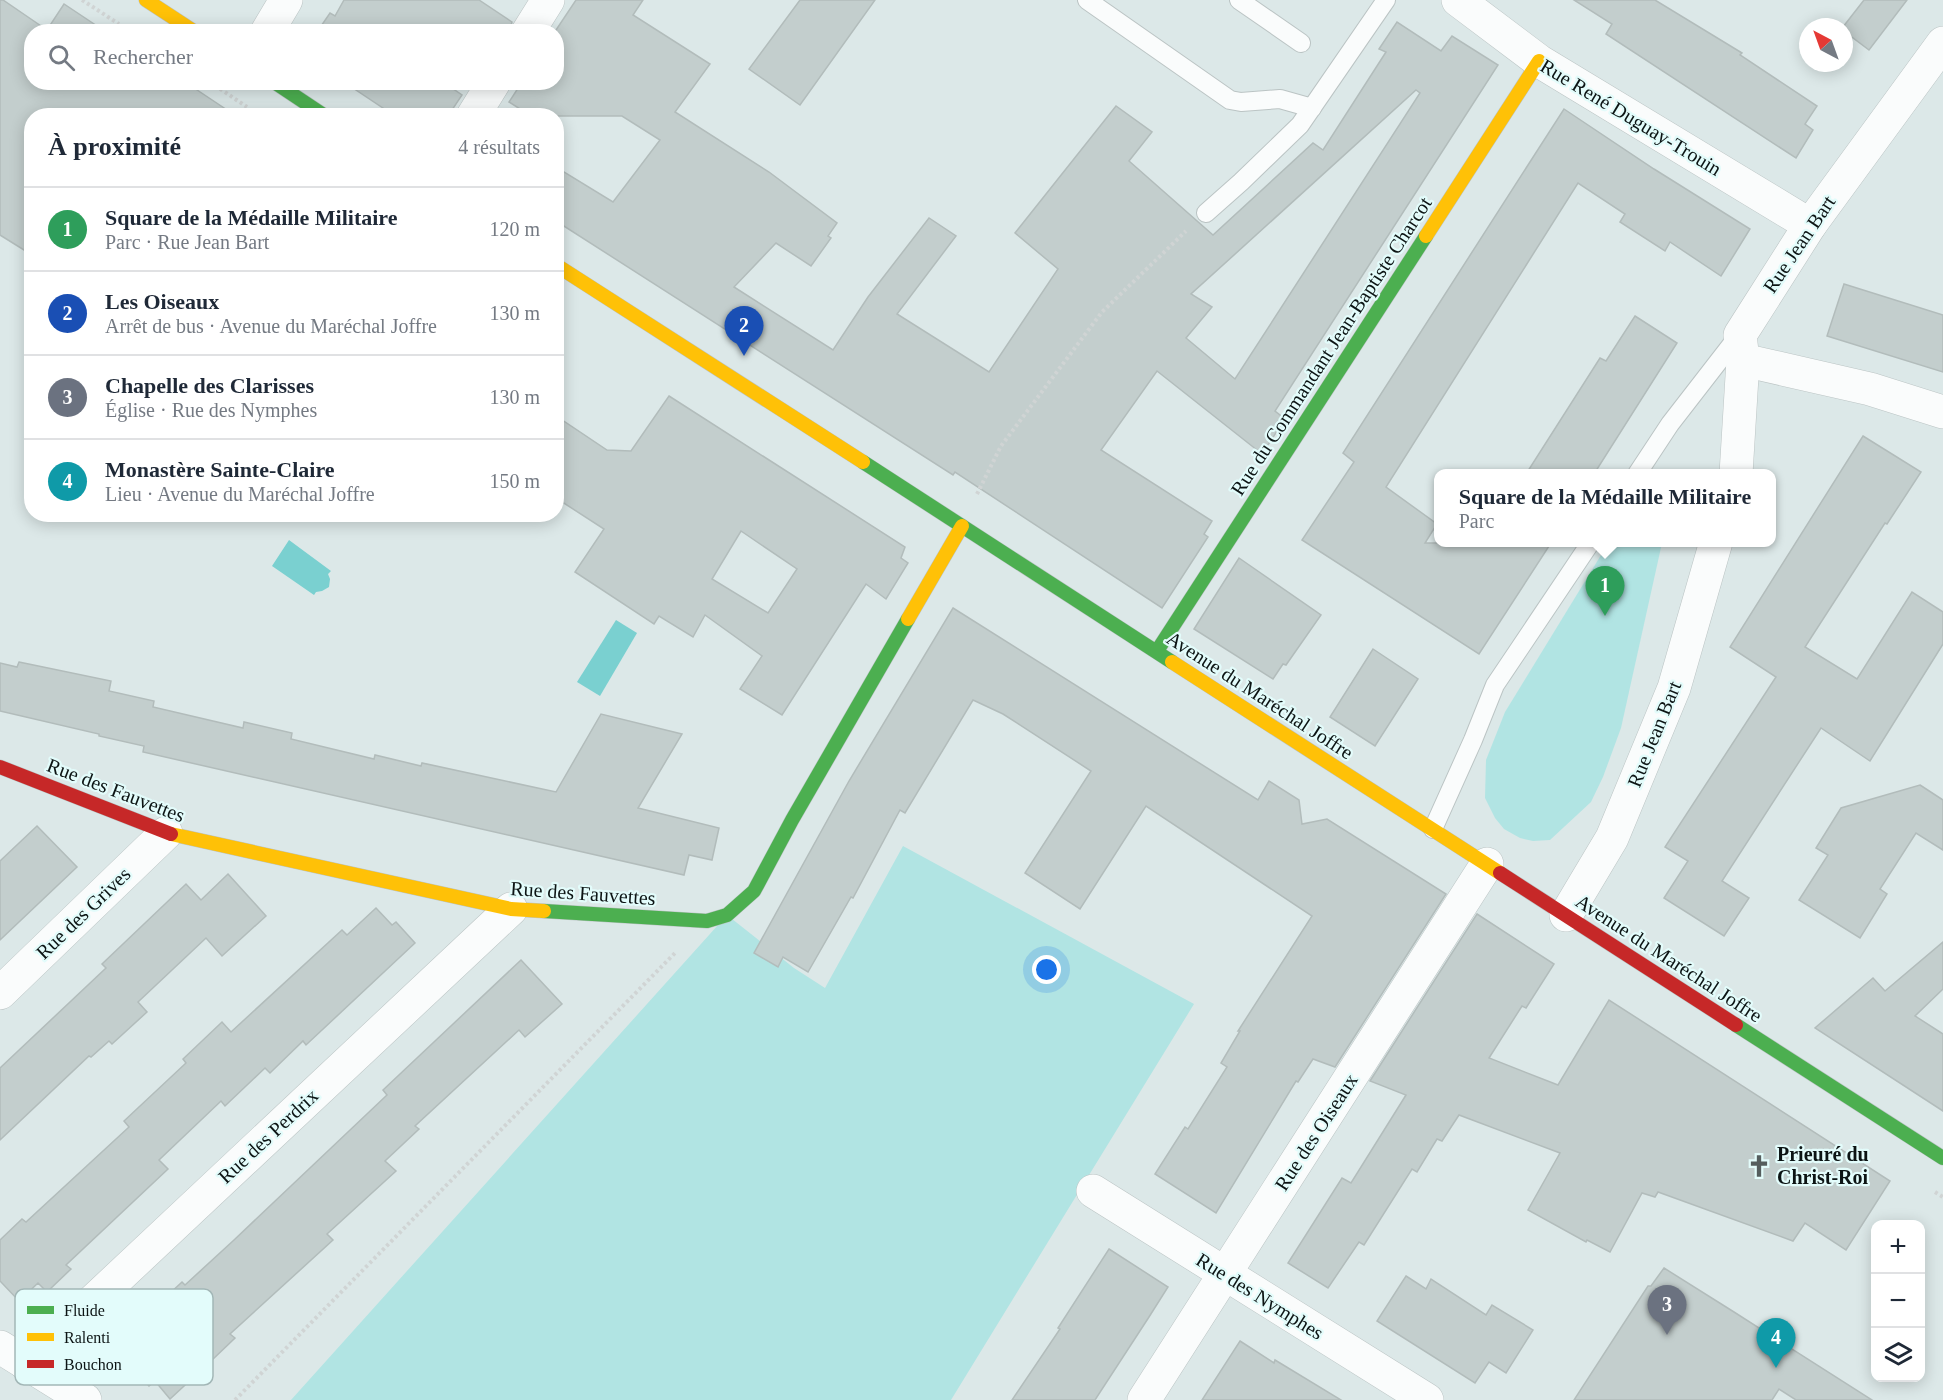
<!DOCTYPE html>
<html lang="fr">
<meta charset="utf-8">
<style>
body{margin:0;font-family:Georgia,serif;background:#f2f2f3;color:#1f2937}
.controls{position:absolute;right:18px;bottom:18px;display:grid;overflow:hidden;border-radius:12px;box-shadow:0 3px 15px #0003}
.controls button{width:54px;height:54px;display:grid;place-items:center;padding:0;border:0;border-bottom:2px solid #e0e1e3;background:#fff;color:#1f2937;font:30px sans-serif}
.compass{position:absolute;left:1799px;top:18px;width:54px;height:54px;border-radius:50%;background:#fff;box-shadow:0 3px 15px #0003;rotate:319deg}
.you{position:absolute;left:1047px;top:970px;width:21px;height:21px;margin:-15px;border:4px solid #fff;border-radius:50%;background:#1a73e8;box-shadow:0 0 0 9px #1a73e833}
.badge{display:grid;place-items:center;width:39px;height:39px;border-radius:50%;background:#b45309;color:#fff;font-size:20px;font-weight:700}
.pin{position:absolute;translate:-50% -50px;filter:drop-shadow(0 2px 3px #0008)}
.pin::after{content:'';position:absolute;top:32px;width:21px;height:18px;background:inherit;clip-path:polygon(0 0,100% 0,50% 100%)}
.popup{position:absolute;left:1434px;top:469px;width:342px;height:78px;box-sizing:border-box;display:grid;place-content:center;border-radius:12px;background:#fff;filter:drop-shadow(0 2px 4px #0005);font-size:20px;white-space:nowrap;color:#747a83}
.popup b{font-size:22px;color:#1f2937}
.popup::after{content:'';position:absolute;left:50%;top:100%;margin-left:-12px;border:12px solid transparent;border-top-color:#fff}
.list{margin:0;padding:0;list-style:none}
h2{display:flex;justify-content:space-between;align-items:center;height:78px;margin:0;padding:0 24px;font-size:26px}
h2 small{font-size:20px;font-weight:400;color:#747a83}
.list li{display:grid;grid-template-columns:39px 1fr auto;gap:18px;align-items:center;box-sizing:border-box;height:84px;padding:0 24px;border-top:2px solid #e0e1e3}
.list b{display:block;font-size:22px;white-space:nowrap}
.list p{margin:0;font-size:20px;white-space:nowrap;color:#747a83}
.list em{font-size:20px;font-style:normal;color:#747a83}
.icon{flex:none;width:33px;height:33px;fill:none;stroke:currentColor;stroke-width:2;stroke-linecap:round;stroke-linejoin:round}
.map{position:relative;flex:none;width:1943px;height:1400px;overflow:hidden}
.search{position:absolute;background:#fff;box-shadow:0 3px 15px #0003;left:24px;top:24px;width:540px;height:66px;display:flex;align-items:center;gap:15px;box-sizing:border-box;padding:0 21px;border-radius:24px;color:#747a83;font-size:22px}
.panel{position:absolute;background:#fff;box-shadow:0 3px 15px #0003;left:24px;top:108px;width:540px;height:414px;border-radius:24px}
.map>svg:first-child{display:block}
.green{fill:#b1e4e3}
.water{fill:#7ad0d0}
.building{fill:#c3cecd;stroke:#b2bcbb;stroke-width:1.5;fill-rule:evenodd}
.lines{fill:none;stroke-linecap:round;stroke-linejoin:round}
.lane-casing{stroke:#bbc4c4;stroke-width:20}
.street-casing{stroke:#bbc4c4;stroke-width:34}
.fast-casing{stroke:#bbc4c4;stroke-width:15}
.slow-casing{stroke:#bbc4c4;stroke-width:15}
.jam-casing{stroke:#bbc4c4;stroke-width:15}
.path{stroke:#d0d4d4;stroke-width:4;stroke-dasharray:3 3;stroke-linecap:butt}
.lane{stroke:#fafcfc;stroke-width:18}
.street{stroke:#fafcfc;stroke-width:33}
.fast{stroke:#4caf50;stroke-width:14}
.slow{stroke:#ffc107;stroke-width:14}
.jam{stroke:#c62828;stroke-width:14}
.labels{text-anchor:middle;stroke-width:4.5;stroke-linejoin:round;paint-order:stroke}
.street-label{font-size:20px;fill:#0c1414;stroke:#e3fcfb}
.poi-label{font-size:20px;font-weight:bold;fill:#0c1414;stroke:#e3fcfb;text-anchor:start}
.key{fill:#e3fcfb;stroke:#a2b6b6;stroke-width:1.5}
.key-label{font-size:16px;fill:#0c1414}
</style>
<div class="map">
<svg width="1943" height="1400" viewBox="0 0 1943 1400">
<rect width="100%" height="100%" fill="#dce8e8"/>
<g class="green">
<path d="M1609 542 1662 543 1621 728 1603 777 1591 802 1550 840 1533 841 1520 838 1504 829 1495 818 1485 798 1486 760 1505 712Z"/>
<path d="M903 846 1194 1004 951 1400H291L727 915 794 968 825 988Z"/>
</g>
<g class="water">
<path d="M289 540 331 571 328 574 330 579 329 587 322 591 316 592 314 595 272 566Z"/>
<path d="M616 620 637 633 600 696 577 682Z"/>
</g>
<g class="building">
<path d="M0 0H3L47 30 64 4 106 32H32V82H185L236 116H32V255L0 235Z"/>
<path d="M344 0H479L512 22 509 32H317L330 13 335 16Z"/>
<path d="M576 0H643L633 15 710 64 675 112 769 172 837 223 828 236 831 238 811 266 776 243 734 287 833 350 868 297 929 218 956 236 897 314 989 372 1058 269 1015 233 1116 106 1152 132 1129 161 1213 235 1313 143 1323 150 1386 52 1379 49 1397 22 1441 51 1452 36 1498 65 1275 411 1285 419 1262 454 1157 371 1101 450 1212 521 1204 534 1208 537 1162 608 955 472 953 475 556 221V167L613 202 660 140 622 116H531L509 102 522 82H556V30ZM1416 90 1420 93 1235 379 1186 338 1212 307 1191 294Z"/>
<path d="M800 0H875L800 105 749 69Z"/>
<path d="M1574 0H1655L1742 53 1740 55 1817 106 1805 124 1813 130 1796 158 1606 34 1612 24Z"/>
<path d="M1864 0H1907L1869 50 1844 31 1843 27Z"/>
<path d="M344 82H443L462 95 448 116H395Z"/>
<path d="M1564 109 1654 169 1750 229 1721 276 1670 242 1665 251 1620 222 1625 214 1578 183 1386 487 1437 524 1425 543H1551L1479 654 1302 540 1354 462 1343 453Z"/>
<path d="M1844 284 1943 315V372L1827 336Z"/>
<path d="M1635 316 1677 343 1594 474H1526L1600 358 1606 361Z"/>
<path d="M669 396 905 547 901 558 908 563 886 599 866 584 782 715 740 689 762 656 705 615 693 637 659 616 654 624 575 572 604 529 556 498V416L607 450 631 451ZM741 531 797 569 768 613 712 579Z"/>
<path d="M1863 436 1921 472 1887 524 1885 523 1805 647 1857 679 1912 592 1943 612V644L1870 761 1821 728 1722 881 1749 898 1724 936 1664 898 1688 861 1665 847 1776 677 1730 647Z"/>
<path d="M1239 558 1321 615 1286 665 1283 664 1273 679 1194 629Z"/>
<path d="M953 608 1258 800 1269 781 1299 800 1302 824 1327 819 1446 894 1335 1067 1313 1059 1298 1082 1296 1081 1216 1213 1155 1174 1185 1127 1188 1129 1227 1067 1221 1063 1240 1031H1238L1312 916 1146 806 1080 909 1025 873 1091 771 1003 714 973 700 905 813 900 810 853 898 851 897 808 972 783 957 778 967 754 953 849 781Z"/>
<path d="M1373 649 1418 679 1375 746 1330 717Z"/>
<path d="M19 662 111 681 109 691 154 701 153 707 243 728 244 722 292 733 291 739 374 759 375 755 421 766 422 763 556 792 601 714 682 734 638 808 719 828 712 860 689 855 684 875 143 752 144 746 99 736V734L0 711V663L17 667Z"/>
<path d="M1920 785 1943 800V850L1916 833 1880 889 1887 894 1860 938 1799 900 1828 855 1816 848 1841 808Z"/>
<path d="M37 826 77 867 0 940V861Z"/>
<path d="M228 874 266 916 222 956 206 938 138 1002 147 1012 112 1044 109 1041 91 1057 89 1056 0 1140V1068L106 968 102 964 186 884 201 900Z"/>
<path d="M376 908 392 925 396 922 415 943 306 1045 303 1041 270 1073 265 1068 225 1106 221 1101 159 1160 168 1169 66 1265 71 1269 47 1292 38 1283 19 1301 0 1281V1240L22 1219 26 1222 129 1127 124 1121 186 1063 183 1059 222 1022 231 1032 342 930 347 935Z"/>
<path d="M1477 914 1554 964 1526 1008 1522 1006 1489 1058 1558 1085 1609 1000 1890 1181 1846 1250 1805 1223 1793 1241 1658 1192 1655 1197 1642 1193 1610 1252 1587 1240 1586 1242 1528 1210 1560 1153 1459 1115 1442 1141 1437 1139 1417 1172 1412 1169 1364 1245 1359 1242 1328 1288 1288 1263 1342 1178 1351 1183 1406 1095 1370 1081Z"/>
<path d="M1943 942V989L1915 1016 1943 1034V1111L1815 1028 1873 978 1885 991Z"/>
<path d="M521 960 562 1004 525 1037 519 1030 415 1126 419 1129 385 1161 396 1171 327 1234 333 1240 230 1334 235 1338 210 1362 170 1399 155 1381 149 1386 113 1346 182 1282 185 1285 234 1240 387 1095 383 1090Z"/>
<path d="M1109 1249 1168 1287 1149 1317 1095 1400H1012L1060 1329 1058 1328Z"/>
<path d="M1664 1268 1734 1312 1872 1400H1796L1779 1389 1772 1400H1574L1648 1286H1651Z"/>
<path d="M1406 1276 1426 1289 1431 1279 1486 1315 1492 1305 1533 1330 1506 1373 1489 1362 1475 1383 1377 1321Z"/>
<path d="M1240 1341 1274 1363 1275 1360 1341 1400H1202Z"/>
</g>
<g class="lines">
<g class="lane-casing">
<g id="lane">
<path d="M1087 0 1230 100 1241 102 1280 99 1312 108"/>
<path d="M1239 0 1301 43"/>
<path d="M1206 213 1241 182 1300 125 1386 0"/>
<path d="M1637 474 1670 424 1739 335"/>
<path d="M1433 829 1473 740 1495 685 1591 542"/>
</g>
</g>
<g class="street-casing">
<g id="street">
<path d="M1458 0 1539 61 1810 225"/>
<path d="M267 32 286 0"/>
<path d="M528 32 548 0"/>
<path d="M473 116 494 82"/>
<path d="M1743 360 1870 389 1943 412"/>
<path d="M1736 474 1743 360 1740 335 1810 225 1943 43"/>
<path d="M1566 915 1612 838 1674 688 1716 542"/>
<path d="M0 993 166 833"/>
<path d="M1093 1191 1427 1400"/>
<path d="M0 1347 85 1400"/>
<path d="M26 1364 511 909"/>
<path d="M1144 1400 1487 864"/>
</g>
</g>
<g class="fast-casing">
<g id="fast">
<path d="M274 82 325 116"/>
<path d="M863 462 1172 662"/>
<path d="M1157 651 1426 236"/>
<path d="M544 911 707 921 727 915 754 891 792 820 908 619"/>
<path d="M1736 1025 1943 1158"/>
</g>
</g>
<g class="slow-casing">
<g id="slow">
<path d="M146 0 195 32"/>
<path d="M1426 236 1539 61"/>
<path d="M556 265 863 462"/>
<path d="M908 619 962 526"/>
<path d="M1172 662 1500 873"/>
<path d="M171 834 511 909 544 911"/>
</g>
</g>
<g class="jam-casing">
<g id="jam">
<path d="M0 767 171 834"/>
<path d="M1500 873 1736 1025"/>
</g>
</g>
<g class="path">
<path d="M82 0 119 24"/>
<path d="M210 82 247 107"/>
<path d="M977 494 1001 446 1102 312 1186 231"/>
<path d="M1935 1192 1943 1197"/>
<path d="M235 1400 675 953"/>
</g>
<use href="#lane" class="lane"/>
<use href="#street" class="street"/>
<use href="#fast" class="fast"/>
<use href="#slow" class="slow"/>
<use href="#jam" class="jam"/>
</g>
<defs>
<g id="church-bare" transform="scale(1.8)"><path d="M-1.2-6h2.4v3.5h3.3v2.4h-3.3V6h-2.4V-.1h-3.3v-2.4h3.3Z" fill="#555e5e" stroke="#e3fcfb" stroke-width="2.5" paint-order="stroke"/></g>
</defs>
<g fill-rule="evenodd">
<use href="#church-bare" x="1759" y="1166"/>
</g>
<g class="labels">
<g class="street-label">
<text transform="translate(1631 117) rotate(31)" y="7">Rue René Duguay-Trouin</text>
<text transform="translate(1799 244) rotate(-56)" y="7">Rue Jean Bart</text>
<text transform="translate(1331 346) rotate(-57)" y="7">Rue du Commandant Jean-Baptiste Charcot</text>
<text transform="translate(1260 695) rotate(33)" y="7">Avenue du Maréchal Joffre</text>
<text transform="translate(1654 734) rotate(-68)" y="7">Rue Jean Bart</text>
<text transform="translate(116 790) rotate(21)" y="7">Rue des Fauvettes</text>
<text transform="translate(583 893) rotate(4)" y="7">Rue des Fauvettes</text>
<text transform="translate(83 913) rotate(-44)" y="7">Rue des Grives</text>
<text transform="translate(1669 958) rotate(33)" y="7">Avenue du Maréchal Joffre</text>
<text transform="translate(1316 1132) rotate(-57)" y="7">Rue des Oiseaux</text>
<text transform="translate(268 1136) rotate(-43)" y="7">Rue des Perdrix</text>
<text transform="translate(1260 1296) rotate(32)" y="7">Rue des Nymphes</text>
</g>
<g class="poi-label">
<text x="1777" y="1161">Prieuré du<tspan x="1777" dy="23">Christ-Roi</tspan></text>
</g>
</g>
<rect x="15" y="1289" width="198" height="96" rx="9" class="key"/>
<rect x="27" y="1306" width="27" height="8" fill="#4caf50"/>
<rect x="27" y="1333" width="27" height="8" fill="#ffc107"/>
<rect x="27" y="1360" width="27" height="8" fill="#c62828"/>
<g class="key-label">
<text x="64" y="1316">Fluide</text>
<text x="64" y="1343">Ralenti</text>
<text x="64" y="1370">Bouchon</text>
</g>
</svg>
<div class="controls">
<button>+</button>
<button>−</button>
<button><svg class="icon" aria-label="layers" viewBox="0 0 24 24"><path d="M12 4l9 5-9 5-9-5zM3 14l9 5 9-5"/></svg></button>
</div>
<svg class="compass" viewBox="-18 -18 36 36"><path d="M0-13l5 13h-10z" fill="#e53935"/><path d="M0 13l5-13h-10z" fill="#747a83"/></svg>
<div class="you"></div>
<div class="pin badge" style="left:1605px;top:616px;background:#2e9e5b">1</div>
<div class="popup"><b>Square de la Médaille Militaire</b>Parc</div>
<div class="pin badge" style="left:744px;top:356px;background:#1a4fb4">2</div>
<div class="pin badge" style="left:1667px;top:1335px;background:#6b7280">3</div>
<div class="pin badge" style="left:1776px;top:1368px;background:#0f9aa8">4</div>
<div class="search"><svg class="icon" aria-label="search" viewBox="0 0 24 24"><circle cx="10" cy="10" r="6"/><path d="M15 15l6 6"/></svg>Rechercher</div>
<section class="panel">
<h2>À proximité<small>4 résultats</small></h2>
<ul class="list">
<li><span class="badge" style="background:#2e9e5b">1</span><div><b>Square de la Médaille Militaire</b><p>Parc · Rue Jean Bart</p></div><em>120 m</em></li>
<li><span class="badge" style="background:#1a4fb4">2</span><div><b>Les Oiseaux</b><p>Arrêt de bus · Avenue du Maréchal Joffre</p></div><em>130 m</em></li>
<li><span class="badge" style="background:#6b7280">3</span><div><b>Chapelle des Clarisses</b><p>Église · Rue des Nymphes</p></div><em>130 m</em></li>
<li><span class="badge" style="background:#0f9aa8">4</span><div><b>Monastère Sainte-Claire</b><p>Lieu · Avenue du Maréchal Joffre</p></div><em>150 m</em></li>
</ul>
</section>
</div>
